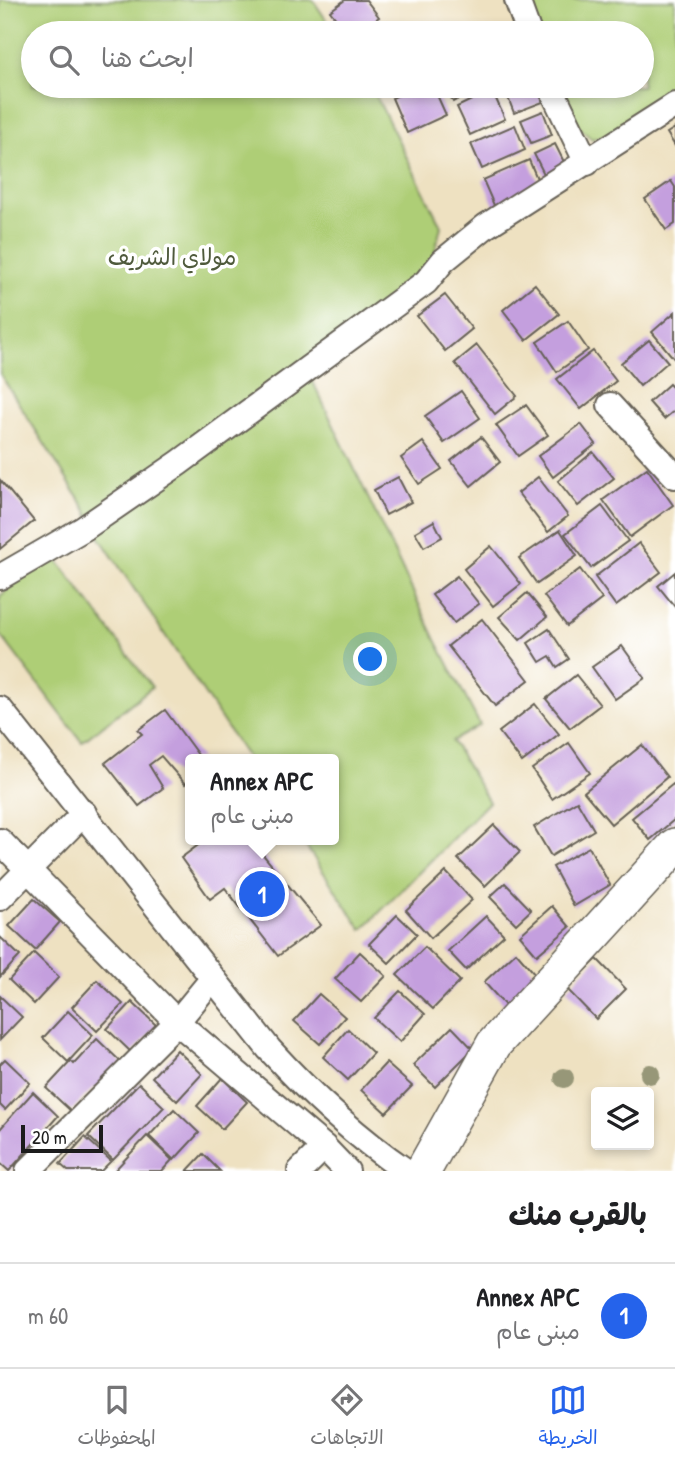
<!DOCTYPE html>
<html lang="ar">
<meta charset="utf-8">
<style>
body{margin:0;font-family:"Patrick Hand","Playpen Sans Arabic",sans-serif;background:#f6f6f6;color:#202124;direction:rtl}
.controls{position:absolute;right:21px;bottom:21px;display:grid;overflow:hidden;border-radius:7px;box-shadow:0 4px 10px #0003}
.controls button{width:63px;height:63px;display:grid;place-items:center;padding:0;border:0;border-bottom:2px solid #e0e0e0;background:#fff;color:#202124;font:35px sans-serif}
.scale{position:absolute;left:21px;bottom:18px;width:82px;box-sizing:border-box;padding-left:7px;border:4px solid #1c1c1c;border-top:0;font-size:19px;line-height:24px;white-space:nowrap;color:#1c1c1c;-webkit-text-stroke:5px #fff;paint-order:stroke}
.you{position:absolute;left:371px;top:660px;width:24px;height:24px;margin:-18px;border:5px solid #fff;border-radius:50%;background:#1a73e8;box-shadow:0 0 0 10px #1a73e833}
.badge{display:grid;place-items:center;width:46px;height:46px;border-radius:50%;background:#2563eb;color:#fff;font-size:23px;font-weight:700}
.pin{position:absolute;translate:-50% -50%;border:4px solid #fff;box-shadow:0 2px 7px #0006}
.popup{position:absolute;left:185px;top:754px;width:154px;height:91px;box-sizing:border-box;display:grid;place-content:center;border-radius:7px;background:#fff;filter:drop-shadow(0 2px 5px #0005);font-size:23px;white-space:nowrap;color:#757577}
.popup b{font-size:26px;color:#202124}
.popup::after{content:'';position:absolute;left:50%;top:100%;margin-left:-14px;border:14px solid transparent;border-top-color:#fff}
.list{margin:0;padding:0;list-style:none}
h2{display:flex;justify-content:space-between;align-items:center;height:91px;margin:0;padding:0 28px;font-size:30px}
h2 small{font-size:23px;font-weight:400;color:#757577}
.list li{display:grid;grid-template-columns:46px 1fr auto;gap:21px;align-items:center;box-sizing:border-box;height:105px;padding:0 28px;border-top:2px solid #e0e0e0}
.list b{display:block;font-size:26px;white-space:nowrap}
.list p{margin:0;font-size:23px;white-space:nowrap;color:#757577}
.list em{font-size:23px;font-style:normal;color:#757577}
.icon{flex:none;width:38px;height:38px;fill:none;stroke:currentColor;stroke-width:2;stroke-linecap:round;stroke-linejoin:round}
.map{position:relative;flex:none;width:675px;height:1171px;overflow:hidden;direction:ltr}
.search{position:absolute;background:#fff;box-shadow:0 4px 10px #0003;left:21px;right:21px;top:21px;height:77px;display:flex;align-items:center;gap:18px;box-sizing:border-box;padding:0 24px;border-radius:38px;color:#757577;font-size:26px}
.sheet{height:196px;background:#fff}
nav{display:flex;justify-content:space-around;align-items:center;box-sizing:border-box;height:98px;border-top:2px solid #e0e0e0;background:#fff;font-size:19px;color:#757577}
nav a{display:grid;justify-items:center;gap:4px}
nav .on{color:#2563eb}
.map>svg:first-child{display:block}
.green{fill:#aece76;stroke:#657549;stroke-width:2}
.building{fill:#c49fde}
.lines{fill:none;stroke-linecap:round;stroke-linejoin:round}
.street-casing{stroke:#666156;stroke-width:28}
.secondary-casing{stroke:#666156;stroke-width:38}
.street{stroke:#fff;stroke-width:24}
.secondary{stroke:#fff;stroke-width:35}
.tree{fill:#979778}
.labels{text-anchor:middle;stroke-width:7;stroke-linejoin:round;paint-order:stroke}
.park-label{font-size:23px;fill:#4f5a3c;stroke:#fff}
</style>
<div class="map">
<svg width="675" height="1171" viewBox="0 0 675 1171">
<rect width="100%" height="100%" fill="#fff"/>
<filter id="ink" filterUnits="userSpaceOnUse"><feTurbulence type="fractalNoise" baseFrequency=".0143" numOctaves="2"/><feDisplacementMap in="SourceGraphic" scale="14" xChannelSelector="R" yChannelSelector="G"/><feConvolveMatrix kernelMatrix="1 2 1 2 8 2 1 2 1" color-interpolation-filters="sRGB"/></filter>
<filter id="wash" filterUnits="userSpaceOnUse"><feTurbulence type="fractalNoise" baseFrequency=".00686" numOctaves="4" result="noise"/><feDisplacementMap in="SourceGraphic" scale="28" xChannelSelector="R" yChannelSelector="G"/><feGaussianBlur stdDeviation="1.57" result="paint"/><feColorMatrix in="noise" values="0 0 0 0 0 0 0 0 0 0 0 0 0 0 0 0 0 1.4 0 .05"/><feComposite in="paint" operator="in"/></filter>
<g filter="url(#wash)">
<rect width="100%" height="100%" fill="#eee1c1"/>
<g class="green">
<path d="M0 0H313L335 33H33V86H371L441 226 435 252 422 275 312 380 436 640 480 725 452 741 489 802 362 930 302 840H334V759H248L94 529 87 511 0 374Z"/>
<path d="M525 0H675V101L633 128 592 139 574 123 559 86H642V33H538Z"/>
<path d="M52 553 152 687 82 742 0 634V596Z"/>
</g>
<g id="blocks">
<g class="building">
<path d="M345 0H366L379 17 357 33H347L330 11Z"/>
<path d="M419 86H433L446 115 407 133 392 98Z"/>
<path d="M445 86H483L453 102Z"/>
<path d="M507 86H537L543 102 514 113 504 87Z"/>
<path d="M492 90 505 119 470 135 457 107Z"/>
<path d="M543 111 552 135 531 143 521 120Z"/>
<path d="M515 125 525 150 482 169 471 144Z"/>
<path d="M675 128V146L667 133Z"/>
<path d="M555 144 567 168 546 178 534 154Z"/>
<path d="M529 160 542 190 496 210 483 180Z"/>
<path d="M671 181 675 187V224L666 230 645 199Z"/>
<path d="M535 284 559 314 526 340 503 310Z"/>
<path d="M445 295 472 329 445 351 417 316Z"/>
<path d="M675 312V360L652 332Z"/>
<path d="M568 321 588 350 557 372 537 342Z"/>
<path d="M649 340 668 362 640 386 621 363Z"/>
<path d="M477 345 517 396 495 414 455 363Z"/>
<path d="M593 351 616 381 581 409 557 379Z"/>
<path d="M669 384 675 390V410L664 419 649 402Z"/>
<path d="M461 391 480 418 444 443 425 416Z"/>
<path d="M526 405 548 435 518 456 496 425Z"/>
<path d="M581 424 596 444 553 477 538 456Z"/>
<path d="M481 437 500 462 471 486 451 461Z"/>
<path d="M423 442 442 469 419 484 401 458Z"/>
<path d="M593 452 614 478 578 506 558 481Z"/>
<path d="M647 468 673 505 630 537 603 500Z"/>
<path d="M398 477 411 502 386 515 374 490Z"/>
<path d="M538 477 568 516 548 532 518 493Z"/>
<path d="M0 480 34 521 0 549Z"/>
<path d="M602 506 628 541 591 568 565 534Z"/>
<path d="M434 521 442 537 424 547 415 532Z"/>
<path d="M560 530 577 556 537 584 519 558Z"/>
<path d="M639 543 661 572 616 606 595 577Z"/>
<path d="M491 546 521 584 493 606 464 569Z"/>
<path d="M580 569 602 599 567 626 544 596Z"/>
<path d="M675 572V607L658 586Z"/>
<path d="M457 576 479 604 454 623 432 595Z"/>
<path d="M527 593 547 617 520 640 499 617Z"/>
<path d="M482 619 529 680 495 706 448 646Z"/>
<path d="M549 629 569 659 557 667 550 656 540 662 528 643Z"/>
<path d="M622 646 645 678 615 699 592 667Z"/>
<path d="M576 675 600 705 570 728 546 699Z"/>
<path d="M535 704 559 734 522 762 499 732Z"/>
<path d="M165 710 201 759H190V780L185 784 161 756 149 765 163 788 139 806 105 763 142 734 138 730Z"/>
<path d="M569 743 590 773 552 799 532 769Z"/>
<path d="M642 745 667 777 611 824 584 792Z"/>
<path d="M673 784 675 786V819L650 840 632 818Z"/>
<path d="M577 801 594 830 551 856 534 827Z"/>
<path d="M494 825 520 852 485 886 458 859Z"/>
<path d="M205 840H251L321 925 278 956 225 888 210 899 181 858Z"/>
<path d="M589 847 610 885 574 906 553 867Z"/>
<path d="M446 872 472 900 431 938 406 910Z"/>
<path d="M505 883 531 910 516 924 490 897Z"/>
<path d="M34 899 60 922 35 950 9 926Z"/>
<path d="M552 906 570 927 537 955 520 935Z"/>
<path d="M397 915 417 934 389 963 369 944Z"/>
<path d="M486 916 504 935 466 970 448 951Z"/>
<path d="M0 937 20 956 0 977Z"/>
<path d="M425 947 460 981 433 1009 397 975Z"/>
<path d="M360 952 386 976 361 1002 335 979Z"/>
<path d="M516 952 542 982 510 1011 484 982Z"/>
<path d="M34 953 59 977 34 1004 9 980Z"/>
<path d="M597 959 626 989 596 1019 567 989Z"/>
<path d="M97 980 123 1004 97 1031 72 1007Z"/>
<path d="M400 991 425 1014 400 1042 374 1018Z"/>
<path d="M319 994 345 1017 320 1044 294 1021Z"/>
<path d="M0 996 22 1017 0 1040Z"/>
<path d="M132 1002 157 1026 132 1053 107 1029Z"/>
<path d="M68 1011 93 1035 68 1062 43 1038Z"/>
<path d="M452 1027 473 1049 435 1087 413 1065Z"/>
<path d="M348 1029 373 1053 348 1080 323 1057Z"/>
<path d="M97 1039 122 1063 97 1090 94 1087 71 1111 46 1088 71 1061 74 1064Z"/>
<path d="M177 1050 202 1074 177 1101 152 1077Z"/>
<path d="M5 1059 30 1083 5 1110 0 1105V1064Z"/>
<path d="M386 1063 412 1086 386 1113 361 1090Z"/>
<path d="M222 1078 247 1102 222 1129 197 1106Z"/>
<path d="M139 1083 164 1107 113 1160 88 1136Z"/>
<path d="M33 1092 58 1116 9 1171 0 1163V1129Z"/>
<path d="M174 1109 199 1133 174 1160 149 1136Z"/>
<path d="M147 1136 172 1160 162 1171H114Z"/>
<path d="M85 1137 111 1161 101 1171H68L60 1164Z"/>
<path d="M203 1154 220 1171H187Z"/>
</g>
</g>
</g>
<g filter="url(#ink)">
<use href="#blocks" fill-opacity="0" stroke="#666156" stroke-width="2"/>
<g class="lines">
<g class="street-casing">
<g id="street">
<path d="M517 0 529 33"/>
<path d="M550 86 587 163"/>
<path d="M610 405 675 476"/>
<path d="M0 577 83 529 179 463 426 282 443 261 486 226 675 105"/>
<path d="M0 709 269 1049C311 1095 355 1136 406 1171"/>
<path d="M0 841 177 1022 324 1147 347 1171"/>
<path d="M0 898 84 813"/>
<path d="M28 1171 177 1022 213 978"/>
<path d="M300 1171 324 1147"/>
</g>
</g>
<g class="secondary-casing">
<path id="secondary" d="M423 1171 494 1044 675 846"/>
</g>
<use href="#street" class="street"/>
<use href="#secondary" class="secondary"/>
</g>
<g class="tree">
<circle cx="650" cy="1074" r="10"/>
<circle cx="564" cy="1078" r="10"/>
</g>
</g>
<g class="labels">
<g class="park-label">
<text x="172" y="265">مولاي الشريف</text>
</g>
</g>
</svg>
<div class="controls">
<button><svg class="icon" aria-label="layers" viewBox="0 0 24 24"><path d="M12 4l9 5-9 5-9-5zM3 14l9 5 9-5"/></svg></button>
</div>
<div class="scale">20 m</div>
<div class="you"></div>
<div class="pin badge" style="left:262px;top:894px">1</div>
<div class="popup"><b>Annex APC</b>مبنى عام</div>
<div class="search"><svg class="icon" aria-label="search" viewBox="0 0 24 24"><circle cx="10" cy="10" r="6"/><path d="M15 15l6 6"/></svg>ابحث هنا</div>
</div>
<section class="sheet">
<h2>بالقرب منك<small></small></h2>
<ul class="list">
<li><span class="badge">1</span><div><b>Annex APC</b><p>مبنى عام</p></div><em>60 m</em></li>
</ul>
</section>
<nav>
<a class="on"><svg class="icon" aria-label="map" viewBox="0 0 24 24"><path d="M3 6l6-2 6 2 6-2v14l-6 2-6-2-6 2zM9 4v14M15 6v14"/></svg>الخريطة</a>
<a><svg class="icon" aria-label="directions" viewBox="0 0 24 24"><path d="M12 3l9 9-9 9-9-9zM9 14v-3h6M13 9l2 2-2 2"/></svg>الاتجاهات</a>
<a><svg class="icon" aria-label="saved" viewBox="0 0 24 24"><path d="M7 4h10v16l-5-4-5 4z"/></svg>المحفوظات</a>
</nav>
